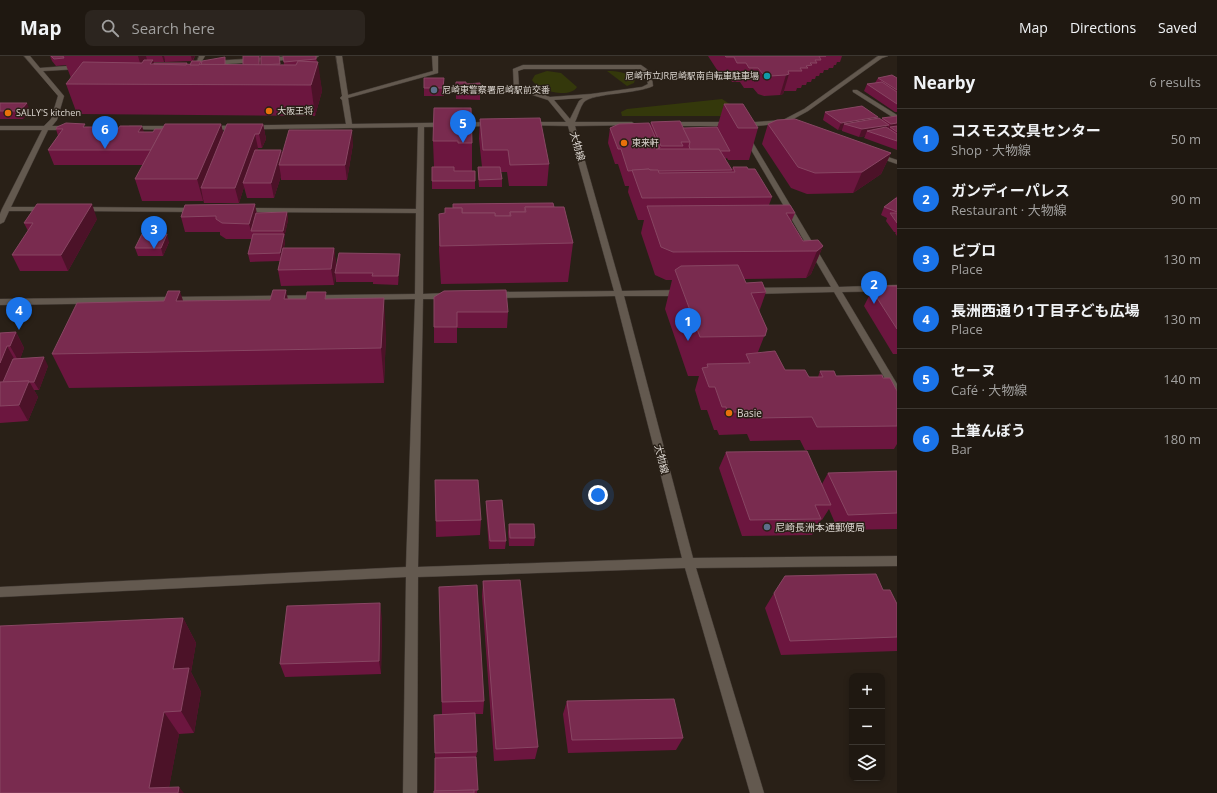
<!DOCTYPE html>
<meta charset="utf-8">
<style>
body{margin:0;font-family:"Open Sans","Noto Sans JP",sans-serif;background:#2c251f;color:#f1f3f6}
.controls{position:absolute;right:12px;bottom:12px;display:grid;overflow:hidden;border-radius:8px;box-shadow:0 2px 6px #0003}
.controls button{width:36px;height:36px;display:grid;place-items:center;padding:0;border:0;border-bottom:1px solid #3c3731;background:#1f1811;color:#f1f3f6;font:20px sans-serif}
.you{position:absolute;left:598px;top:439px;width:14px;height:14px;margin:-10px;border:3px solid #fff;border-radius:50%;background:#1a73e8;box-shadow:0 0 0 6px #1a73e833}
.badge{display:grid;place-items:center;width:26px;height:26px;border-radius:50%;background:#1a73e8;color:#fff;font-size:13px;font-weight:700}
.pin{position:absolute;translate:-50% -33px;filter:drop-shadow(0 1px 2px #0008)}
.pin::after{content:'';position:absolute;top:21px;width:14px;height:12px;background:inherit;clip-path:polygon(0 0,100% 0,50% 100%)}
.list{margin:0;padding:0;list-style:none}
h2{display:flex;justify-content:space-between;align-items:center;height:52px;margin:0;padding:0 16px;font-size:17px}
h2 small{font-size:13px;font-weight:400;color:#a1a09f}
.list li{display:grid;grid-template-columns:26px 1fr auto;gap:12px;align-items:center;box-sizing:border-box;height:60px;padding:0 16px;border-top:1px solid #3c3731}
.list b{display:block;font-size:15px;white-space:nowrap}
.list p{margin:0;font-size:13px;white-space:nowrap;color:#a1a09f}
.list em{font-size:13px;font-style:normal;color:#a1a09f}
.icon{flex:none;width:22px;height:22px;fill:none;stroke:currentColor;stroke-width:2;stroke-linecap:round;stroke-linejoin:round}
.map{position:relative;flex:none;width:897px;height:737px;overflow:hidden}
header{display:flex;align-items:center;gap:24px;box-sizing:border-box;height:56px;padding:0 20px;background:#1f1811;border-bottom:1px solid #3c3731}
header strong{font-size:19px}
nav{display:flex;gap:22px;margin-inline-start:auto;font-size:14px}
.search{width:280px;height:36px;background:#2c251f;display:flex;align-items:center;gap:10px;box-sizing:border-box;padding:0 14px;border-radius:8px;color:#a1a09f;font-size:15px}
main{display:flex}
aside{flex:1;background:#1f1811}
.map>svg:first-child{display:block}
.green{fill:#34380b}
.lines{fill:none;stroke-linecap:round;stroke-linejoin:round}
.minor-casing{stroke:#433b35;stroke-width:1}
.minor{fill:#63594f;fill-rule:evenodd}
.wall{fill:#6c163f;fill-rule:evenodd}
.shaded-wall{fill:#4c1228}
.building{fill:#792b4f;stroke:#884663}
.culture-dot{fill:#0f9aa8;stroke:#292017;stroke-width:1.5}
.service-dot{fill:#5c6f8a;stroke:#292017;stroke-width:1.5}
.food-dot{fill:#e8710a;stroke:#292017;stroke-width:1.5}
.labels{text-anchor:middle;stroke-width:3;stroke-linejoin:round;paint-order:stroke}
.far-poi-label{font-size:9px;fill:#ddd7d1;stroke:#292017;text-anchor:start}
.street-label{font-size:10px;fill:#ddd7d1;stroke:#292017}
.poi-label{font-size:10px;fill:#ddd7d1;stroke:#292017;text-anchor:start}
</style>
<header>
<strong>Map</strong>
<div class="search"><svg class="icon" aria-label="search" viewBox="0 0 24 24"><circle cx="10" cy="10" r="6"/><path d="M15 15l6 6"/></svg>Search here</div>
<nav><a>Map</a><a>Directions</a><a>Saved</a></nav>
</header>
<main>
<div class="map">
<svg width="897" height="737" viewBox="0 0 897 737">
<rect width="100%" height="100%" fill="#292017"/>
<g class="green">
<path d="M547 15 561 17 577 31C570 43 538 35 532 24L535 19Z"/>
<path d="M607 15C618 15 626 16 635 23L634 27 627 30Z"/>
<path d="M722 43 740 55 742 60H622L621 56 627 53Z"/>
</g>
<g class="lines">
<g class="minor-casing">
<g id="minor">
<path d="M24 0H30L40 12 80 9 83 11 80 13 43 15 64 40 57 64 52 70H70L73 72 70 74H48L11 151H46L50 153 46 155H9L4 166 0 168V158L2 153 42 74H0V70H44L51 63 58 40Z"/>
<path d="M199 0H205L199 10H195Z"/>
<path d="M292 0H319L316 2 214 9 211 7 214 5Z"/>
<path d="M336 0H342L348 39 433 15 432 0H438V17L348 42 352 68 494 66 497 68 494 70 424 71 423 238 448 237 452 240 448 243H423L418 511 682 502 615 240 494 242 490 239 494 236 614 235 568 70 526 69 525 68 528 66H566L548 44 514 33 513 13 523 9H641L651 16 653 30C637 38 593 37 584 46 580 51 578 60 575 66H632L635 68 634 69 575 70 622 235 682 234 686 237 682 240H624L693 502 897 500V510L696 512 764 737H750L685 512 418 521 417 737H403L406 521 0 541V531L406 511 415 243 0 249V243L415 238 416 157 244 156 240 154 244 152 416 153 418 71 210 74 207 72 210 70 346 68 342 44 340 42 342 40ZM524 13H640L645 17 648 28 642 31 591 38 550 41 519 31 518 15ZM583 42 579 45 570 63 554 44Z"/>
<path d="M878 0H888L882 2 808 55 786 67 756 70H668L665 68 668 66H756L783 64 804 53Z"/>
<path d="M853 34H857L897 59V64L853 36Z"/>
<path d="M130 70H176L179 72 176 74 128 73 127 72Z"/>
<path d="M746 78 749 80 839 231 897 229V235L842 236 897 328V339L894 338 834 236 752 238 748 235 752 232 831 231 743 80Z"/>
<path d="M876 97 897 104V108L874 100 873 99Z"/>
<path d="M77 151 196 152 200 154 196 156 80 155H77Z"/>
</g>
</g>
<use href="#minor" class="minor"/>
</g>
<g class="wall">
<path d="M50 0H195L193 5 201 6 226 9H243L261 6V9L279 0 280 9H284L283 0H316L322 35 315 60 77 58 66 28 71 22 66 9 56 10 52 5ZM165 4V6L191 5 190 9H188L187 7H154V6H164Z"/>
<path d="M708 0H842L840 6H837L836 9H834L833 12H829L828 14H824L823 17H820L819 20H816L815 23H812L811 26H807L806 29H802L801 32H797L796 35H784L783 38 780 39 764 40 758 38 753 32H744L740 26H732L729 20H721Z"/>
<path d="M444 22V40H424V32Z"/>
<path d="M878 22H897V56H895L864 35 867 28 875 27Z"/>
<path d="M480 27V44L456 43V36L466 28Z"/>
<path d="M0 47 30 55 23 63H0Z"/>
<path d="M724 48 758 72 749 104H728L727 102 725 103 732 114 731 116 733 111 772 141 769 149 795 157 791 166 803 185 823 190 811 218 806 222 744 223 746 227 766 236 759 256 767 273 758 296 785 314 809 321H818L820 315 836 320 883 322 897 335V388L894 393 805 394 800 384 750 385 747 378 719 379 717 374H714L707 354H701L695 334 699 320H688L665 253 672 224H666L655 219 641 177 644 164H638L628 136 629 130H625L618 108H615L608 87 610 72 650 70 651 66 683 72H717Z"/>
<path d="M434 52 472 87V115L475 125V133H432V111H434L433 85Z"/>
<path d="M825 56 882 64V62L897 60V94L864 82 865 80 859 81 842 75V74H838L823 64Z"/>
<path d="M480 63 549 108 547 130H509L507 116H501L502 123V131H479L478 119V111H482L479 83Z"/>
<path d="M221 68 223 77 263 68 266 83 262 92H258L257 94H281L282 98 353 88 347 124H281V120L274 142H247L244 131 239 147H204L203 143V145H142L135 123 143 109H54L48 94 58 80 56 73 86 71 119 72 144 76H153L162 73Z"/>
<path d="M768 68 891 97 881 118 853 137 807 138 791 132 762 88Z"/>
<path d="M897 140V180L895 177 896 176H894L886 165 887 162 881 159 884 151 896 142Z"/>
<path d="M554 151 573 187 568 226 441 228 439 195V158Z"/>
<path d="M287 156 288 164 284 182 285 186 284 192H334L336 208 334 229 281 230 278 214 280 205 250 206 248 198 252 183H226L220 179V176H185L181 161 257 157Z"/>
<path d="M97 163 68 215H20L12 199 28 175 24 167Z"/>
<path d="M169 186 163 200H138L135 192Z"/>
<path d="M400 198V206L398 229 373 228V226H336L335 217Z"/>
<path d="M897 230V298H893L864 250 872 234Z"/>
<path d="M434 241 508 256 507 272H457V287H434Z"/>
<path d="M327 243 386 277 384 327 69 332 52 298 183 245Z"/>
<path d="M16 276 24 292 20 303 48 310 39 334H34L38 341 28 365 0 367V277Z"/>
<path d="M726 396 822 428 828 417 897 415V473L838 474 829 453 822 464H821L812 479 742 480 719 412Z"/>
<path d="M435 424 481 464 480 479 436 481Z"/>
<path d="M486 445 506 485 505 493H489L486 453Z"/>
<path d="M509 468 535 482 534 490H509L508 476Z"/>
<path d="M483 525 538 691 535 703 494 705 482 540Z"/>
<path d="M439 531 484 645 483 658H475L477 696 476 702 477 737H434L435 702 434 659H442Z"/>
<path d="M883 534 897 548V595L781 599 765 552 774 537Z"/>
<path d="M183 562 196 587 191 616 201 636 194 677 179 678 169 731 0 737Z"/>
<path d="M382 562 381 618 285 621 280 608Z"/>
<path d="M567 645 683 682 676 694 568 697 563 658Z"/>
</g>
<g class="shaded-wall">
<path d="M138 0H146L149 12 145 24Z"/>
<path d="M162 0H164L165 4 164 6Z"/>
<path d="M191 0H195L192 5Z"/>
<path d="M260 0 261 6V16L259 9Z"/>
<path d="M153 4 160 28 150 8Z"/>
<path d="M318 6 322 35 315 60 311 29Z"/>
<path d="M789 18 783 38 780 39 786 19Z"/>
<path d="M27 47 30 55 23 63 20 55Z"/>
<path d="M878 61 874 68H844L842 74H838L841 67Z"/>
<path d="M897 67V74L890 71 889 75H887L891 68Z"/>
<path d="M221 68 226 88 201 132 203 143V145L197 123Z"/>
<path d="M263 68 266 83 262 92 259 78Z"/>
<path d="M889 69 886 77 867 75 865 80 859 81 862 73Z"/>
<path d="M142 70 147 85 138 76Z"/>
<path d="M352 74 353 88 347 124 345 109Z"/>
<path d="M255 78 258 92 246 127H243L244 131 239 147 235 132Z"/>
<path d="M281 94 284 109H279L281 120 274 142 271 127Z"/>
<path d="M891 97 881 118 853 137 862 116Z"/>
<path d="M92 148 97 163 68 215 61 199Z"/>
<path d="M255 148 258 163 251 175 249 168Z"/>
<path d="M287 156 288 164 284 182 285 186 281 205 280 197 284 178 283 175Z"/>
<path d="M167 178 169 186 163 200 161 192Z"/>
<path d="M823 190 811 218 806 222 817 195Z"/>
<path d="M334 192 336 208 334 229 331 213Z"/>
<path d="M400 198V206L398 229V220Z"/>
<path d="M286 234 293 269 284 243Z"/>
<path d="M180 235 191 270 176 245Z"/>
<path d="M384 242 386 277 384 327 381 292Z"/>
<path d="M16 276 24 292 19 306 10 290Z"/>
<path d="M7 290 16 306 8 327H0V307Z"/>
<path d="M44 301 48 310 39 334 34 326Z"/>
<path d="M29 325 38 341 28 365 19 349Z"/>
<path d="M380 547 382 562 381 618 379 605Z"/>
<path d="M183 562 196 587 191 616 201 636 194 677 181 655 173 613Z"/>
<path d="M164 656 179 678 168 737 149 732Z"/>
<path d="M179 731 184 737H178Z"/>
</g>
<g class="building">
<path d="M51 0H63L64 2 54 3Z"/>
<rect x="243" y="0" width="16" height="9"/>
<path d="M261 0H279L280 8 261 9Z"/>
<path d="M283 0H316V3L284 6Z"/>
<path d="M725 0H826H819L821 4H815L817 7H810L812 9 806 10 808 12H800L802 15H788L789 18 786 19 770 20 763 18 758 12H749L746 7H737L734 1H726Z"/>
<path d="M225 1V9H201L202 5Z"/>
<path d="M144 4H153L150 8 296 9 298 5 318 6 311 29 66 28 83 6 142 7Z"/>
<path d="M192 5H201L199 9H190Z"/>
<path d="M154 7H187L186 9 154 8Z"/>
<path d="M892 19 897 22V34L878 22Z"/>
<path d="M424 22H444L443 32H424Z"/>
<path d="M456 26H466V28L480 27V36H456Z"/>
<path d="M882 26 897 36V48L867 28Z"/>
<path d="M0 47H27L20 55H0Z"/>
<path d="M724 48H743L758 72H738Z"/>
<path d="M862 50 878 61 841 67 825 56Z"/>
<path d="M434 52H471L472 87H458V85H433Z"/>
<path d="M897 60V67L891 68 882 62Z"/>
<path d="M540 62 549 108 510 109 508 94H483L480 63Z"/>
<path d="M879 62 889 69 862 73 844 68Z"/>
<path d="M795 63 891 97 862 116 815 117 798 111 768 68 777 64Z"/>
<path d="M680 65 690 86H681L683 90H661L651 66Z"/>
<path d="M66 67 85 68 83 71H118L108 88 120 70H142L138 76H153L155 73H162L151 94H48L63 73H56L57 71Z"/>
<path d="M649 67 660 92 656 93H719L732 114 658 115 650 114 649 113 628 115 621 93H618L610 72 619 68Z"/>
<path d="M165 68H221L197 123H135Z"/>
<path d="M227 68H263L259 78H255L235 132H201Z"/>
<path d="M897 70V76L890 71Z"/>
<path d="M717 71 730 95H720L719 93H690L689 90 690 86 683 72Z"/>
<path d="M886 71 897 78V85L867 75Z"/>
<path d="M289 74H352L345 109H279Z"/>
<path d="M255 94H281L271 127H243Z"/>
<path d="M432 111H454V115H475V125H432Z"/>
<path d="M478 111H500L502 123 479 124Z"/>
<path d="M733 111H747L748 113H755L772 141 642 142 632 114 649 113 650 114H658L659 117 735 116Z"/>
<path d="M896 142H897V156L884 151Z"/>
<path d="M553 147 554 151H525V156H510V160H495V157H462V152H453V148Z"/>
<path d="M37 148H92L61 199H12L33 167H24Z"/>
<path d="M255 148 249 168 222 167 216 163V160L181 161 185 149Z"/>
<path d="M790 149 795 157H786L803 185 818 184 823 190 817 195 673 196 661 191 647 150Z"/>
<path d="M525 151H564L573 187 440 190 439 158 445 157V152H462V157H495V160H511L510 156H526Z"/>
<path d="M287 156 283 175H251L256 157Z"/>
<path d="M890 157H897V167Z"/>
<path d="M142 178H167L161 192H135Z"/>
<path d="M253 178H284L280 197 248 198Z"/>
<path d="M283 192H334L331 213 278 214Z"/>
<path d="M339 197 400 198 398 220H372L373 217H335Z"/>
<path d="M738 209 746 227 762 226 766 236 751 237 767 273 765 280 700 281 675 214 681 210Z"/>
<path d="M876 230H897V273L872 234Z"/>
<path d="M273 234H286L284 243H306L307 236H326L325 243 384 242 381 292 52 298 77 247 164 245 168 235H180L176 245 270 244Z"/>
<path d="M506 234 508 256H457V271H434V241L444 235Z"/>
<path d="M16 276 10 290H7L0 307V277Z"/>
<path d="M775 295 785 314H805L809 321H823L820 315H834L836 320 882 319 883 322H890L897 335V370L817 371 812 361 760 362 757 356H727L726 351H722L715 331H709L702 312 708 311 707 308 750 307 746 298Z"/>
<path d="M44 301 34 326H29V325L3 326 13 303Z"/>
<path d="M29 325 19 349 0 350V326Z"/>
<path d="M807 395 831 449H815L821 463 750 464 726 396Z"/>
<path d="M897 415V457L848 459 828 417Z"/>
<path d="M435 424H478L481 464 436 465Z"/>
<path d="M502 444 506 485H490L486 445Z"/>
<path d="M509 468H534L535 482H510Z"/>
<path d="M876 518 883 534H890L897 548V581L790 585 774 537 785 520Z"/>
<path d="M520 524 538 691 496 693 483 525Z"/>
<path d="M477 529 484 645 442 646 439 531Z"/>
<path d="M380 547 379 605 280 608 287 550Z"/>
<path d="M183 562 173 613 189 612 181 655 164 656 149 732 179 731 178 737H0V570Z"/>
<path d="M674 643 683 682 572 684 567 645Z"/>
<path d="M475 657 477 696 435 697 434 659Z"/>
<path d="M476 701 478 734 435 735V702Z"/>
<path d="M474 734V737H434V735Z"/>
</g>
<circle class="culture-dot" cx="767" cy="20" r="4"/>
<g class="service-dot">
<circle cx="434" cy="34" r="4"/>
<circle cx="767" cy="471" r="4"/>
</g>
<g class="food-dot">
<circle cx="269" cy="55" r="4"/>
<circle cx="8" cy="57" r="4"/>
<circle cx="624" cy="87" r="4"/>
<circle cx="729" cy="357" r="4"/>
</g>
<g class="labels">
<g class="far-poi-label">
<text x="759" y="23" text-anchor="end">尼崎市立JR尼崎駅南自転車駐車場</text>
<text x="442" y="37">尼崎東警察署尼崎駅前交番</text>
<text x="277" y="58">大阪王将</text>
<text x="16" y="60">SALLY'S kitchen</text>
<text x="632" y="90">東来軒</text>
</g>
<g class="street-label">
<text transform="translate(578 90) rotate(74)" y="4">大物線</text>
<text transform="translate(662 403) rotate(76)" y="4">大物線</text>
</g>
<g class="poi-label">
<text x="737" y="361">Basie</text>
<text x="775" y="475">尼崎長洲本通郵便局</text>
</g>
</g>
</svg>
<div class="controls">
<button>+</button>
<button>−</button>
<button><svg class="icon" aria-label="layers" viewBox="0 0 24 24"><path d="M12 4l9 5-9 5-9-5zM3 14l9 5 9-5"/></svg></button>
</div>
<div class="you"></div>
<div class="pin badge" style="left:688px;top:285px">1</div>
<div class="pin badge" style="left:874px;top:248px">2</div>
<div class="pin badge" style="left:154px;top:193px">3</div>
<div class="pin badge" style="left:19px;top:274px">4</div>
<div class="pin badge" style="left:463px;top:87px">5</div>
<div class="pin badge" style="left:105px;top:93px">6</div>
</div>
<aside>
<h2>Nearby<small>6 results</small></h2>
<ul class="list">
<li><span class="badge">1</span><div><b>コスモス文具センター</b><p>Shop · 大物線</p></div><em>50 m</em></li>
<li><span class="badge">2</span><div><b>ガンディーパレス</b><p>Restaurant · 大物線</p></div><em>90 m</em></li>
<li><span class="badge">3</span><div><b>ビブロ</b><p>Place</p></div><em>130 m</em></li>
<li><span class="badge">4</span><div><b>長洲西通り1丁目子ども広場</b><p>Place</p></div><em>130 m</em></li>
<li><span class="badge">5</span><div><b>セーヌ</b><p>Café · 大物線</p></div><em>140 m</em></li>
<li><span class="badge">6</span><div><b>土筆んぼう</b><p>Bar</p></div><em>180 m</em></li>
</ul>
</aside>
</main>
